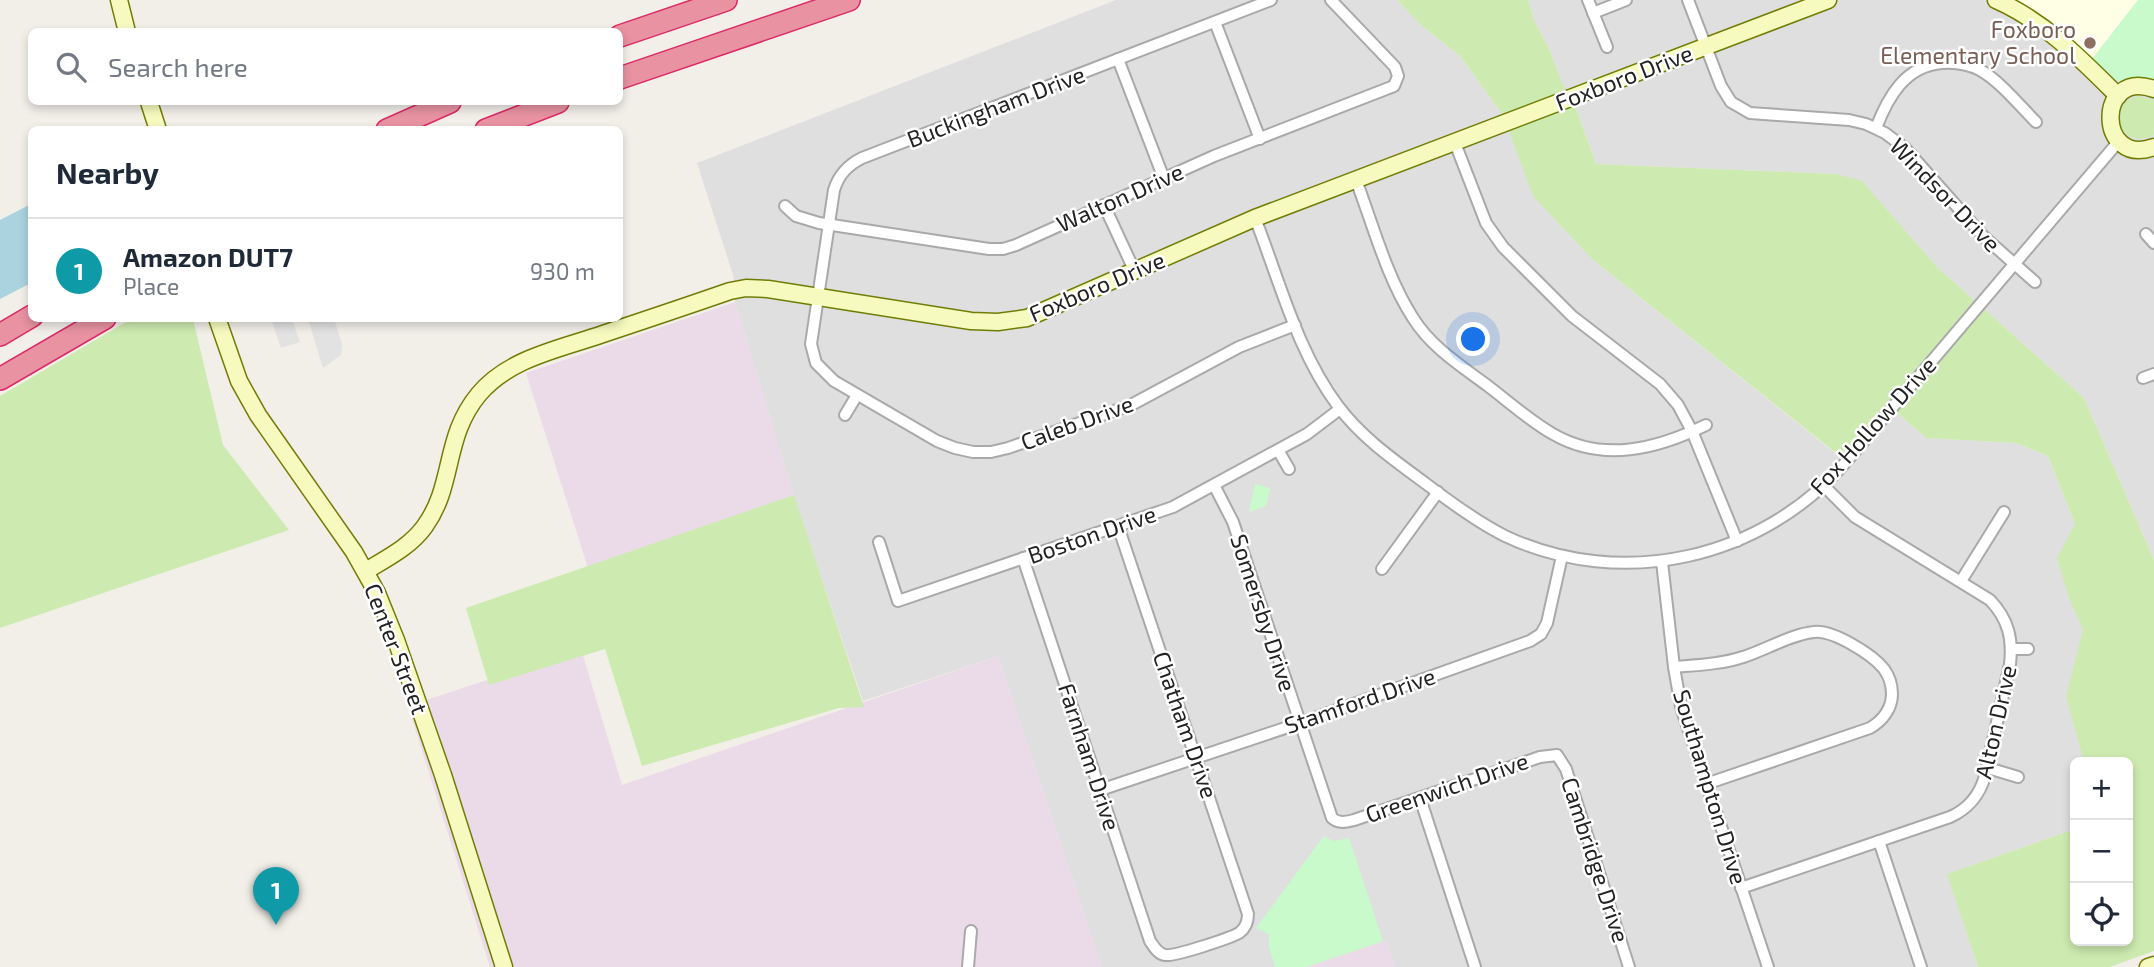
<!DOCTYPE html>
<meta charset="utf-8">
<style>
body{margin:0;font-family:"Exo 2",sans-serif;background:#f2f2f3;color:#1f2937}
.controls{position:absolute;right:21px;bottom:21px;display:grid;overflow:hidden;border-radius:10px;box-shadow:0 4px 10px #0003}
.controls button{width:63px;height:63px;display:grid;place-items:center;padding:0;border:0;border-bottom:2px solid #e0e1e3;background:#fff;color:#1f2937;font:35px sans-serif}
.you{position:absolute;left:1474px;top:340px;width:24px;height:24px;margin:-18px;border:5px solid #fff;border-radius:50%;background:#1a73e8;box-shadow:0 0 0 10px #1a73e833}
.badge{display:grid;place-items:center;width:46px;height:46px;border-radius:50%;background:#d40000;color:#fff;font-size:23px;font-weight:700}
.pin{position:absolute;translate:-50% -58px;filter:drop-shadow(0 2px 4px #0008)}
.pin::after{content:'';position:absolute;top:37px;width:24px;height:21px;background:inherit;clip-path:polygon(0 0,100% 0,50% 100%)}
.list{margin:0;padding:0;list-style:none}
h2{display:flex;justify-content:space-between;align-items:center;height:91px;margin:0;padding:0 28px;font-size:30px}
h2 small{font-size:23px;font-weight:400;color:#747a83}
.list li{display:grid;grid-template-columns:46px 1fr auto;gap:21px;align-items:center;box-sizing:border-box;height:105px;padding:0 28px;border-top:2px solid #e0e1e3}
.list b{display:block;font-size:26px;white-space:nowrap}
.list p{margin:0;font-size:23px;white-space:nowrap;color:#747a83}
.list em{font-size:23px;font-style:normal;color:#747a83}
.icon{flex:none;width:38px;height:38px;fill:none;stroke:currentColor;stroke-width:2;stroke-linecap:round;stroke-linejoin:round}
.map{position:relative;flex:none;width:2154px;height:967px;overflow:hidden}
.search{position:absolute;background:#fff;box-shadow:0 4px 10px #0003;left:28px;top:28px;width:595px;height:77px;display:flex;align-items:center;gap:18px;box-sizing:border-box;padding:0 24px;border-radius:10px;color:#747a83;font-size:26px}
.panel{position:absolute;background:#fff;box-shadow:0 4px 10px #0003;left:28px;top:126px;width:595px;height:196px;border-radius:10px}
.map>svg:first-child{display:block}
.residential{fill:#e0dfdf}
.industrial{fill:#ebdbe8}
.education{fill:#ffffe5}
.grass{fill:#cdebb0}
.park{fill:#c8facc}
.parking{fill:#e2e2e2}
.water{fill:#aad3df}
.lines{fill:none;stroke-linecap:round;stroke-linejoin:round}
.street-casing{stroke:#a9a9a9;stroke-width:14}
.secondary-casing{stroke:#707d05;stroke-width:19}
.highway-casing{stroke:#dc2a67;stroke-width:24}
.street{stroke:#fff;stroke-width:10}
.secondary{stroke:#f7fabf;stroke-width:16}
.highway{stroke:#e892a2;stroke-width:21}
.education-dot{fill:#8d6e63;stroke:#fff;stroke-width:2.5}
.labels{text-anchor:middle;stroke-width:5;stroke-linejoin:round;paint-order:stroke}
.education-label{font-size:23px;fill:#785e54;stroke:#fff;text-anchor:end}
.street-label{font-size:23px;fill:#222;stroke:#fff}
</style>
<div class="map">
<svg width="2154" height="967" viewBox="0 0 2154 967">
<rect width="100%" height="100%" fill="#f2efe9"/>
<g class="residential">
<path d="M1116 0H1397L1422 26 1460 56 1503 115 1592 259 1840 457 1886 403 1926 438 2016 443 2048 456 2075 524 2090 632 2084 762H2075V829L1948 874 1978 967H1395L1386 941 1309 967H1102L998 656 863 701 794 497 735 302 734 278 697 163Z"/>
<path d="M1528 0H2016L2057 27 2111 78 2154 82V560L2084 398 1938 268 1862 182 1836 174 1596 164 1577 111 1562 83 1551 53 1534 20Z"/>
</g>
<g class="industrial">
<path d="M735 302 794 497 588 568 526 373Z"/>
<path d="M581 649 622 785 998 656 1102 967H490L408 706Z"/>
<path d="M1386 941 1395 967H1309Z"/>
</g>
<path class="education" d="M2016 0H2138L2092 59 2057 27Z"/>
<g class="grass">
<path d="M1397 0H1528L1534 20 1551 53 1562 83 1577 111 1596 164 1836 174 1862 181 1938 268 2084 398 2154 560V951L2110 967H1978L1947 874 2075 829V941H2128V762H2084L2066 696 2083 630 2069 598 2057 558 2075 524 2048 456 2016 443 1926 438 1886 403 1841 457 1592 259 1533 196 1503 115 1460 56 1422 26Z"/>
<path d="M2140 96 2154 100V135C2119 153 2103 102 2140 96Z"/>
<path d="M131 319H193L223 445 289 530 0 628V396Z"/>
<path d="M794 495 864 707 839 708 642 766 605 649 489 685 466 608Z"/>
</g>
<g class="park">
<path d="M2138 0H2154V82L2144 79 2124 82 2116 80 2092 59Z"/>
<path d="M1255 484 1270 488 1266 506 1249 512Z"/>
<path d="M1324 836 1334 841 1349 838 1383 941 1306 967H1275L1269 947V934L1256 928Z"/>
</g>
<g class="parking">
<path d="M271 319H292L300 342 281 348Z"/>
<path d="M308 319H334L342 344 341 355 323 368Z"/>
</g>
<path class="water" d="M31 204V283L0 299V220Z"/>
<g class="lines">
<g class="street-casing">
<g id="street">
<path d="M1271 0 862 158C848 165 839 174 834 190L811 344 816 363 834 381 937 441 955 448 973 452H991L1008 448 1131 405 1239 347 1295 325"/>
<path d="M1588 0 1607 47"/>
<path d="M1688 0 1721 86 1731 102 1750 113 1849 120 1866 124 1885 133 1905 148 1983 236 2035 282"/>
<path d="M1593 13 1626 0"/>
<path d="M1215 22 1260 139"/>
<path d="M1118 59 1164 179"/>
<path d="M1876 128C1888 97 1905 66 1942 63 1955 62 1968 64 1980 70 2000 81 2020 106 2036 122"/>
<path d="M1455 143 1486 223 1503 247 1572 316 1660 384 1678 405 1692 431 1737 541"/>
<path d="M1356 180C1373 225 1387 278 1413 318 1431 347 1461 366 1488 386 1509 402 1530 421 1553 434 1603 463 1657 449 1706 425"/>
<path d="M1104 205 1135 272"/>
<path d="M785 206 796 216 819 223 989 249H1003L1016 245 1214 156 1394 86 1398 76 1395 67 1331 0"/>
<path d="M1255 218C1280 282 1297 351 1338 406 1362 438 1394 460 1425 483 1450 502 1477 522 1505 536 1622 591 1762 559 1846 462L2119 141"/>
<path d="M2146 234 2154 243"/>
<path d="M2143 378 2154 374"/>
<path d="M845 415 857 395"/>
<path d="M1278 450 1289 469"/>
<path d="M1214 485 1233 522 1332 818C1339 824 1346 822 1354 820L1540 757 1557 755 1566 769 1629 967"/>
<path d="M879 542 898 601 1173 507 1307 434 1340 409"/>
<path d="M1023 558 1150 941C1154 947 1158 954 1165 955 1174 957 1230 938 1239 933 1246 928 1248 922 1248 914L1118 526"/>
<path d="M1662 562 1674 667 1681 707 1768 967"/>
<path d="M1382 569 1438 492"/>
<path d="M1961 581 2004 512"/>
<path d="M2012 649H2028"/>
<path d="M1674 667C1697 665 1722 664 1743 657 1765 650 1792 634 1814 632 1833 630 1872 654 1884 669 1889 676 1892 685 1892 694 1892 709 1882 721 1870 728L1706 784"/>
<path d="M1988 768 2018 777"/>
<path d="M1100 790 1312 719 1530 641 1541 634 1547 623 1562 556"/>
<path d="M1420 798 1475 967"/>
<path d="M1879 841 1921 967"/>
<path d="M1741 888 1950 817C1968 809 1980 794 1985 776L2010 664C2013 638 2008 619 1990 600L1855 517 1824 486"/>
<path d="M968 967 971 931"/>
</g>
</g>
<g class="secondary-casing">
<g id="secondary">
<path d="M119 0 127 32"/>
<path d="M1996 0C2044 21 2081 59 2118 96"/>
<path d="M2154 89C2095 68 2097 168 2154 147"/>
<path d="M149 102 158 130"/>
<path d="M217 318 239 381 258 415 354 552 377 593 396 640 443 775 504 967"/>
<path d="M366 571C387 558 410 547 425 526 455 484 443 437 479 394 509 358 560 349 603 334 645 320 687 306 730 291L746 288 768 289 971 321 998 322 1027 318 1255 218 1828 0"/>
<path d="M2148 967 2154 965"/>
</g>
</g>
<g class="highway-casing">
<g id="highway">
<path d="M620 36 726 0"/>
<path d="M620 78 849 0"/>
<path d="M387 130 450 102"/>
<path d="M486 130 558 102"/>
<path d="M0 335 32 316"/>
<path d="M0 379 105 318"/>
</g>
</g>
<use href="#street" class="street"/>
<use href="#secondary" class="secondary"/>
<use href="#highway" class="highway"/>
</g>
<circle class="education-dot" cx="2090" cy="43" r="7"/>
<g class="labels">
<g class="education-label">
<text x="2076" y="38">Foxboro<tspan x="2076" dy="26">Elementary School</tspan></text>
</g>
<g class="street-label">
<text transform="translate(1624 78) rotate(-21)" y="8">Foxboro Drive</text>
<text transform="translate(996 107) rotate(-21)" y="8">Buckingham Drive</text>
<text transform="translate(1945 195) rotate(46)" y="8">Windsor Drive</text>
<text transform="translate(1120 198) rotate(-24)" y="8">Walton Drive</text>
<text transform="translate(1097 287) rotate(-23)" y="8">Foxboro Drive</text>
<text transform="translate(1077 423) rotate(-20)" y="8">Caleb Drive</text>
<text transform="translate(1873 426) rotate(-48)" y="8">Fox Hollow Drive</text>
<text transform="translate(1092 535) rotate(-19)" y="8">Boston Drive</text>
<text transform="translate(1263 613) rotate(72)" y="8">Somersby Drive</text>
<text transform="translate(396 649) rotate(69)" y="8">Center Street</text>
<text transform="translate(1360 701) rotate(-19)" y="8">Stamford Drive</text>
<text transform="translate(1996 722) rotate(-77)" y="8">Alton Drive</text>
<text transform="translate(1185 725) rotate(71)" y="8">Chatham Drive</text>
<text transform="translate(1089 757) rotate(72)" y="8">Farnham Drive</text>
<text transform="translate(1710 787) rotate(73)" y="8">Southampton Drive</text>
<text transform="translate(1447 788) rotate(-19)" y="8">Greenwich Drive</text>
<text transform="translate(1595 860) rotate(72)" y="8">Cambridge Drive</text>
</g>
</g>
</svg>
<div class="controls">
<button>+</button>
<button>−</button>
<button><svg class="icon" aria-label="locate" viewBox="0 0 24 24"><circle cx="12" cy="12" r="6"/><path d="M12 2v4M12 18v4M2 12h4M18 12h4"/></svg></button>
</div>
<div class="you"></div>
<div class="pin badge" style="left:276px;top:925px;background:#0f9aa8">1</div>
<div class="search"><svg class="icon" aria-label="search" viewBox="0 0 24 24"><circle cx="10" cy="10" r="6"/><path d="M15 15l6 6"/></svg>Search here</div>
<section class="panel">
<h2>Nearby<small></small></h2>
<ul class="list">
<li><span class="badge" style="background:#0f9aa8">1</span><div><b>Amazon DUT7</b><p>Place</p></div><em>930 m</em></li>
</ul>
</section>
</div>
